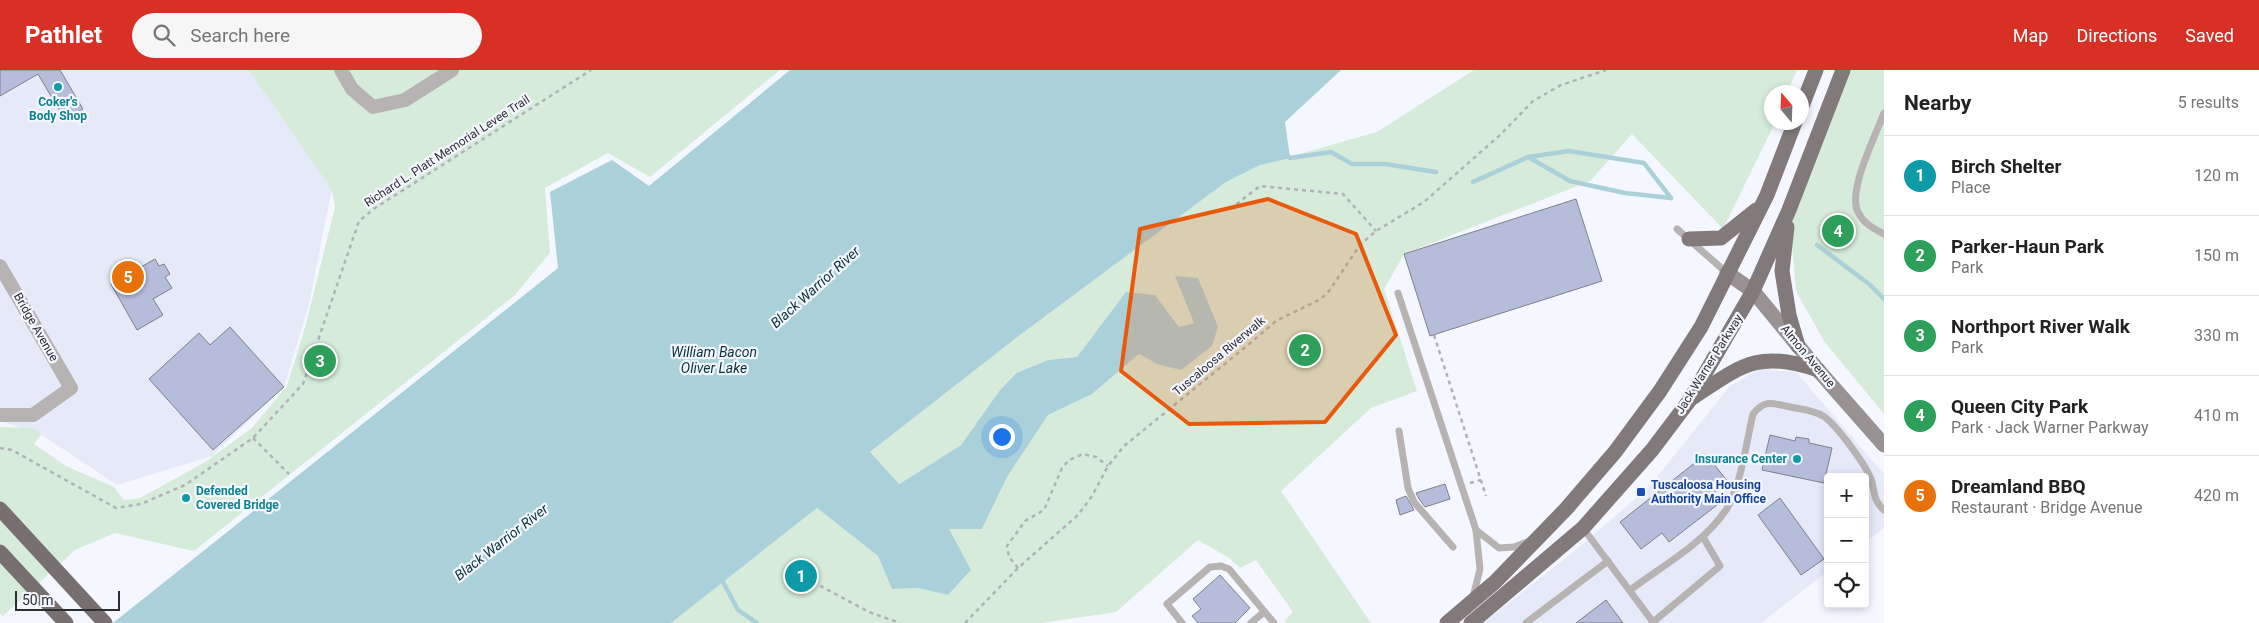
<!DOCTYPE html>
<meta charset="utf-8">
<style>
body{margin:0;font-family:Roboto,sans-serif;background:#f6f6f6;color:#222}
.controls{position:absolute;right:15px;bottom:15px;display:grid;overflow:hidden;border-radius:5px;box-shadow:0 2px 8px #0003}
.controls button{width:45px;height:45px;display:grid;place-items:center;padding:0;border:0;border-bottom:1px solid #e0e0e0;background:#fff;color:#222;font:25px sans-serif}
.compass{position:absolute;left:1764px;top:15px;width:45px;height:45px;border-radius:50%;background:#fff;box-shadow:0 2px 8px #0003;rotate:341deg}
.scale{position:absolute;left:15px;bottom:12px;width:105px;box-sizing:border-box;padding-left:5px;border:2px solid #2d2e31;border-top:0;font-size:14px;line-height:18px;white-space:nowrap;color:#2d2e31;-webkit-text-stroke:4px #f4f7ff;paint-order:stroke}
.you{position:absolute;left:1001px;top:366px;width:18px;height:18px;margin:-12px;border:4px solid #fff;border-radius:50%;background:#1a73e8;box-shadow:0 0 0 8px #1a73e833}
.badge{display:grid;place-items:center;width:32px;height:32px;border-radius:50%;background:#d93025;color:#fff;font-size:16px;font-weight:700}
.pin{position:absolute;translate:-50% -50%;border:2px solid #fff;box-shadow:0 1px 5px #0006}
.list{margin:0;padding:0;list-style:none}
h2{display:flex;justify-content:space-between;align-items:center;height:65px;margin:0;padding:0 20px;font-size:21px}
h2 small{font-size:16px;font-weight:400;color:#767676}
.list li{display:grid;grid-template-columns:32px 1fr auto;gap:15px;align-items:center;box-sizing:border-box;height:80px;padding:0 20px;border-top:1px solid #e0e0e0}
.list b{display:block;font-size:19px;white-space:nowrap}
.list p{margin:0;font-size:16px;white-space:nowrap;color:#767676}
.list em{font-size:16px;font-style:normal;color:#767676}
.icon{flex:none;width:28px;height:28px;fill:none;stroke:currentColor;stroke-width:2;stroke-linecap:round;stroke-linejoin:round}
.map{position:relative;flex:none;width:1884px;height:553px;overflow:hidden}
header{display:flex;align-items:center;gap:30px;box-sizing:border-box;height:70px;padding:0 25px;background:#d93025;color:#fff}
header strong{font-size:24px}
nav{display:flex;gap:28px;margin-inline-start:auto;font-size:18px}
.search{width:350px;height:45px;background:#f6f6f6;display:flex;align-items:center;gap:12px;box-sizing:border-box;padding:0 18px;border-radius:28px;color:#767676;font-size:19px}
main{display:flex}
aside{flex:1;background:#fff}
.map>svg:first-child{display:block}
.built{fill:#e5e9f8}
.green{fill:#d6ebd9}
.water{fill:#aad0da}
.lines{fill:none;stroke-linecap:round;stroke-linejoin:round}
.stream{stroke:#aad0da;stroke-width:4.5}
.building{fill:#b5bddb;stroke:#7f8188}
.path{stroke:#b0b2b8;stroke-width:2.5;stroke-dasharray:4 4;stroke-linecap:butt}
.service{stroke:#b7b3b3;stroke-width:7}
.minor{stroke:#b7b3b3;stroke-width:14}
.secondary{stroke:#989292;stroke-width:15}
.primary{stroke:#827a7a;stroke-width:15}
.trunk{stroke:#787070;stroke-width:15}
.marked{fill:#e8590c;fill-opacity:0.2;stroke:#e8590c;stroke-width:4;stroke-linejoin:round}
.culture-dot{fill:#0f9aa8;stroke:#f4f7ff;stroke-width:2}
.transit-dot{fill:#1a4fb4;stroke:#f4f7ff;stroke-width:2}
.labels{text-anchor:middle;stroke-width:4.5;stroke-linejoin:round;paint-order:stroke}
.culture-label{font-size:12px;font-weight:bold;fill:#0d838f;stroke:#f4f7ff}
.street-label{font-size:12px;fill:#2d2e31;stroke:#f4f7ff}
.transit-label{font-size:12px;font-weight:bold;fill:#164399;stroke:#f4f7ff;text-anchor:start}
.water-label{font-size:14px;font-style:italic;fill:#0b3039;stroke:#f4f7ff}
</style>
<header>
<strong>Pathlet</strong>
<div class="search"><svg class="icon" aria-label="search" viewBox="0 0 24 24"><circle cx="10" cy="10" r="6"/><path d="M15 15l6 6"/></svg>Search here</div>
<nav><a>Map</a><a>Directions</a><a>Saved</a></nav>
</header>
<main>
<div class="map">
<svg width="1884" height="553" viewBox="0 0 1884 553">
<rect width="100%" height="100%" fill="#f4f7ff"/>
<g class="built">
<path d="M0 0H250L332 118 309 234 284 317 212 386 117 415 39 363 0 351Z"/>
<path d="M1759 299 1796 302 1884 404V458L1865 472V407H1828V501L1761 553H1483L1572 483 1649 417 1730 316Z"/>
</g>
<g class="green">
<path d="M249 0H780L650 107 608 83 545 118 550 183 515 225 194 481 115 463 75 480 3 546 0 543V357L32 358 39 361 41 365 34 374 66 396 114 417 124 430 140 428 205 392 252 358 287 316 306 254 335 137 331 118Z"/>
<path d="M1474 0H1797L1787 22H1772V52L1775 53 1723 159 1632 64 1590 111 1404 184 1384 219 1417 321 1371 338 1281 421 1371 553H1286L1284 551 1293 542 1256 490 1240 498 1229 488 1198 470 1116 542 1041 553H671L817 438 878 486 892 519 918 518 948 525 971 500 948 459H982L1007 407 1048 345 1092 324 1139 284 1157 294 1212 276 1176 207 1194 253 1179 257 1155 225 1126 223 1077 287 1048 290 1015 303 1000 320 961 375 898 414 870 382 1020 265 1226 112 1260 95 1377 62Z"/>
<path d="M1843 0H1884V344L1824 271 1796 221 1789 140Z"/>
</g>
<path class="water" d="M790 0H1341L1285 52 1290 88 1260 95 1226 112 1020 265 870 382 899 414 961 375 1000 320 1016 303 1048 290 1077 287 1126 222 1155 225 1179 257 1194 253 1175 206 1198 208 1218 257 1212 276 1181 300 1157 294 1139 284 1092 324 1048 345 1007 407 982 459H949L971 500 948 525 918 518 892 519 878 486 817 438 671 553H113L558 198 550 122 612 90 649 116Z"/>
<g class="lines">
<g class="stream">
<path d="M1287 85 1290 88 1331 82 1352 94H1385L1436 102"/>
<path d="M1528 87 1570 111 1625 123 1671 128"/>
<path d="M1473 112 1528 87 1569 81 1644 93 1671 128"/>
<path d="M1817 175 1869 214 1884 229"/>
<path d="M723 512 738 540 757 553"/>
</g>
</g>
<g class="building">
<path d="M0 0H60L83 39 65 50 38 4 0 26Z"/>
<path d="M1576 129 1602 211 1430 266 1404 184Z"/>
<path d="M155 189 159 196 164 194 170 204 165 207 172 218 153 229 163 245 137 260 111 214Z"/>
<path d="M230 257 284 317 213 380 149 309 199 263 210 275Z"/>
<path d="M1770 365 1795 371 1796 367 1809 369V373L1832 378 1824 413 1762 400Z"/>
<path d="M1706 384 1728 412 1710 426 1717 435 1669 472 1662 463 1641 479 1620 452Z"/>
<path d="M1445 414 1450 429 1425 437 1419 429 1416 423Z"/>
<path d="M1406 426 1414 440 1400 445 1396 430Z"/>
<path d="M1780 428 1824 489 1801 505 1758 445Z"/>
<path d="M807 494 814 505 808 517 796 518 788 507 795 495Z"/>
<path d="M1220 505 1250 538 1235 553H1198L1192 546 1201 539 1193 529Z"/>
<path d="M1606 530 1623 553H1576Z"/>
</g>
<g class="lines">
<g class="path">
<path d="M1230 139 1260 116 1343 124 1376 161"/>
<path d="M1434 265 1486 426"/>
<path d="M253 368 289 404"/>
<path d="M0 378 12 380 116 438 141 434 185 415 253 368 303 314 359 151 375 138 591 0"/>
<path d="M1470 413 1481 410"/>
<path d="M1018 498 1009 487 1007 476 1025 451 1044 440 1062 398 1069 390 1083 384 1096 387 1108 396"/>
<path d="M813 512 869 542 900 553"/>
<path d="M965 553 1018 498 1078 445 1092 426 1108 396 1124 376 1248 275 1276 251 1321 229 1329 221 1360 175 1376 161 1424 132 1500 65 1533 31 1561 15 1606 0"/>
</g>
<g class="service">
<path d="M1884 43C1876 65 1847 121 1858 142 1863 153 1874 159 1884 164"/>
<path d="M1677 159 1727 203"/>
<path d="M1398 223 1476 460 1480 499 1473 527"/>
<path d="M1399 361 1408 418 1414 432 1453 477"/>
<path d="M1583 458 1653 552"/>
<path d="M1476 460 1499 478 1514 477 1530 471"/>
<path d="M1630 520C1662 496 1703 474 1726 440 1740 420 1747 369 1753 344 1765 329 1772 333 1790 337 1800 339 1814 340 1823 346 1836 354 1865 394 1871 409 1875 421 1873 431 1884 440"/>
<path d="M1182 553 1167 534 1210 497 1221 496 1229 499 1274 553"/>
<path d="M1251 553 1264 542"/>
<path d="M1526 553 1608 491"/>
<path d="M1652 553 1720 496 1703 467"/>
</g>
<g class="minor">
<path d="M341 0 352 19 373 37 405 30 452 0"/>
<path d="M0 196 71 318 33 345H0"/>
</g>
<path class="secondary" d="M1727 203 1753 221 1818 300 1884 375"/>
<g class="primary">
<path d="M1802 36 1816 0"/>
<path d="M1787 157 1782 201 1789 245 1798 276"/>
<path d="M1689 169 1721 168 1756 140"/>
<path d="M1692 328C1741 296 1758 279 1818 300"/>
<path d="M1447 553 1495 512 1566 439 1615 382 1660 321 1701 257 1767 125 1795 52"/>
<path d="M1471 553 1583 458 1652 380 1689 331 1753 221 1789 140 1843 0"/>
</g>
<g class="trunk">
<path d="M0 439 105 553"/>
<path d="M0 482 66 553"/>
</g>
</g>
<path class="marked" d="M1268 129 1356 164 1396 265 1325 352 1189 354 1121 301 1140 159Z"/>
<g class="culture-dot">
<circle cx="58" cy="17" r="5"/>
<circle cx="1797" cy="389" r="5"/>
<circle cx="186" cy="428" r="5"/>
</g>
<rect class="transit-dot" x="1636" y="417" width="10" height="10" rx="2.5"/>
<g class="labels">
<g class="culture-label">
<text x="58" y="36">Coker's<tspan x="58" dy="14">Body Shop</tspan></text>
<text x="1787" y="393" text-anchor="end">Insurance Center</text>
<text x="196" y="425" text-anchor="start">Defended<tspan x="196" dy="14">Covered Bridge</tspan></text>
</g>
<g class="street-label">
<text transform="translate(447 81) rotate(-33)" y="4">Richard L. Platt Memorial Levee Trail</text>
<text transform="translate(36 257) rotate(60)" y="4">Bridge Avenue</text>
<text transform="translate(1219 286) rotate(-40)" y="4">Tuscaloosa Riverwalk</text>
<text transform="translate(1808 286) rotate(50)" y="4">Almon Avenue</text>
<text transform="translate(1709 294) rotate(-58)" y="4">Jack Warner Parkway</text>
</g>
<g class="transit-label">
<text x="1651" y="419">Tuscaloosa Housing<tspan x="1651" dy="14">Authority Main Office</tspan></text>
</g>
<g class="water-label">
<text transform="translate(815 217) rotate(-42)" y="5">Black Warrior River</text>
<text x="714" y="287">William Bacon<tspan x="714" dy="16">Oliver Lake</tspan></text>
<text transform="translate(501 472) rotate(-38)" y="5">Black Warrior River</text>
</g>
</g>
</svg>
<div class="controls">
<button>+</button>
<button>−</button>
<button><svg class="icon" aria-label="locate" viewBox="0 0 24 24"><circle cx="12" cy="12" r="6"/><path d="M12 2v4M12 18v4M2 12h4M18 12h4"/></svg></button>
</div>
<svg class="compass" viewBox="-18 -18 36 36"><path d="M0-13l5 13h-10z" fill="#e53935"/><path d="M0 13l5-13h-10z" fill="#767676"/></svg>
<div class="scale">50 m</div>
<div class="you"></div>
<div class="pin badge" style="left:801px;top:506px;background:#0f9aa8">1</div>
<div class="pin badge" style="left:1305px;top:280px;background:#2e9e5b">2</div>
<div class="pin badge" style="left:320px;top:291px;background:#2e9e5b">3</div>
<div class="pin badge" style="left:1838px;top:161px;background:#2e9e5b">4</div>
<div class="pin badge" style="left:128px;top:207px;background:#e8710a">5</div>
</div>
<aside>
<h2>Nearby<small>5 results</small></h2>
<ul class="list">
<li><span class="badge" style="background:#0f9aa8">1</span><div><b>Birch Shelter</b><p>Place</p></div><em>120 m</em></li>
<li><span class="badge" style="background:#2e9e5b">2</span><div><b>Parker-Haun Park</b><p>Park</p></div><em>150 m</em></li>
<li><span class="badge" style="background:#2e9e5b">3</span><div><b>Northport River Walk</b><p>Park</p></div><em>330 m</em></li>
<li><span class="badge" style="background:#2e9e5b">4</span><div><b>Queen City Park</b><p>Park · Jack Warner Parkway</p></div><em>410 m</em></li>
<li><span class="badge" style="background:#e8710a">5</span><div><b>Dreamland BBQ</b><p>Restaurant · Bridge Avenue</p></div><em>420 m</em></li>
</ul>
</aside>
</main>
